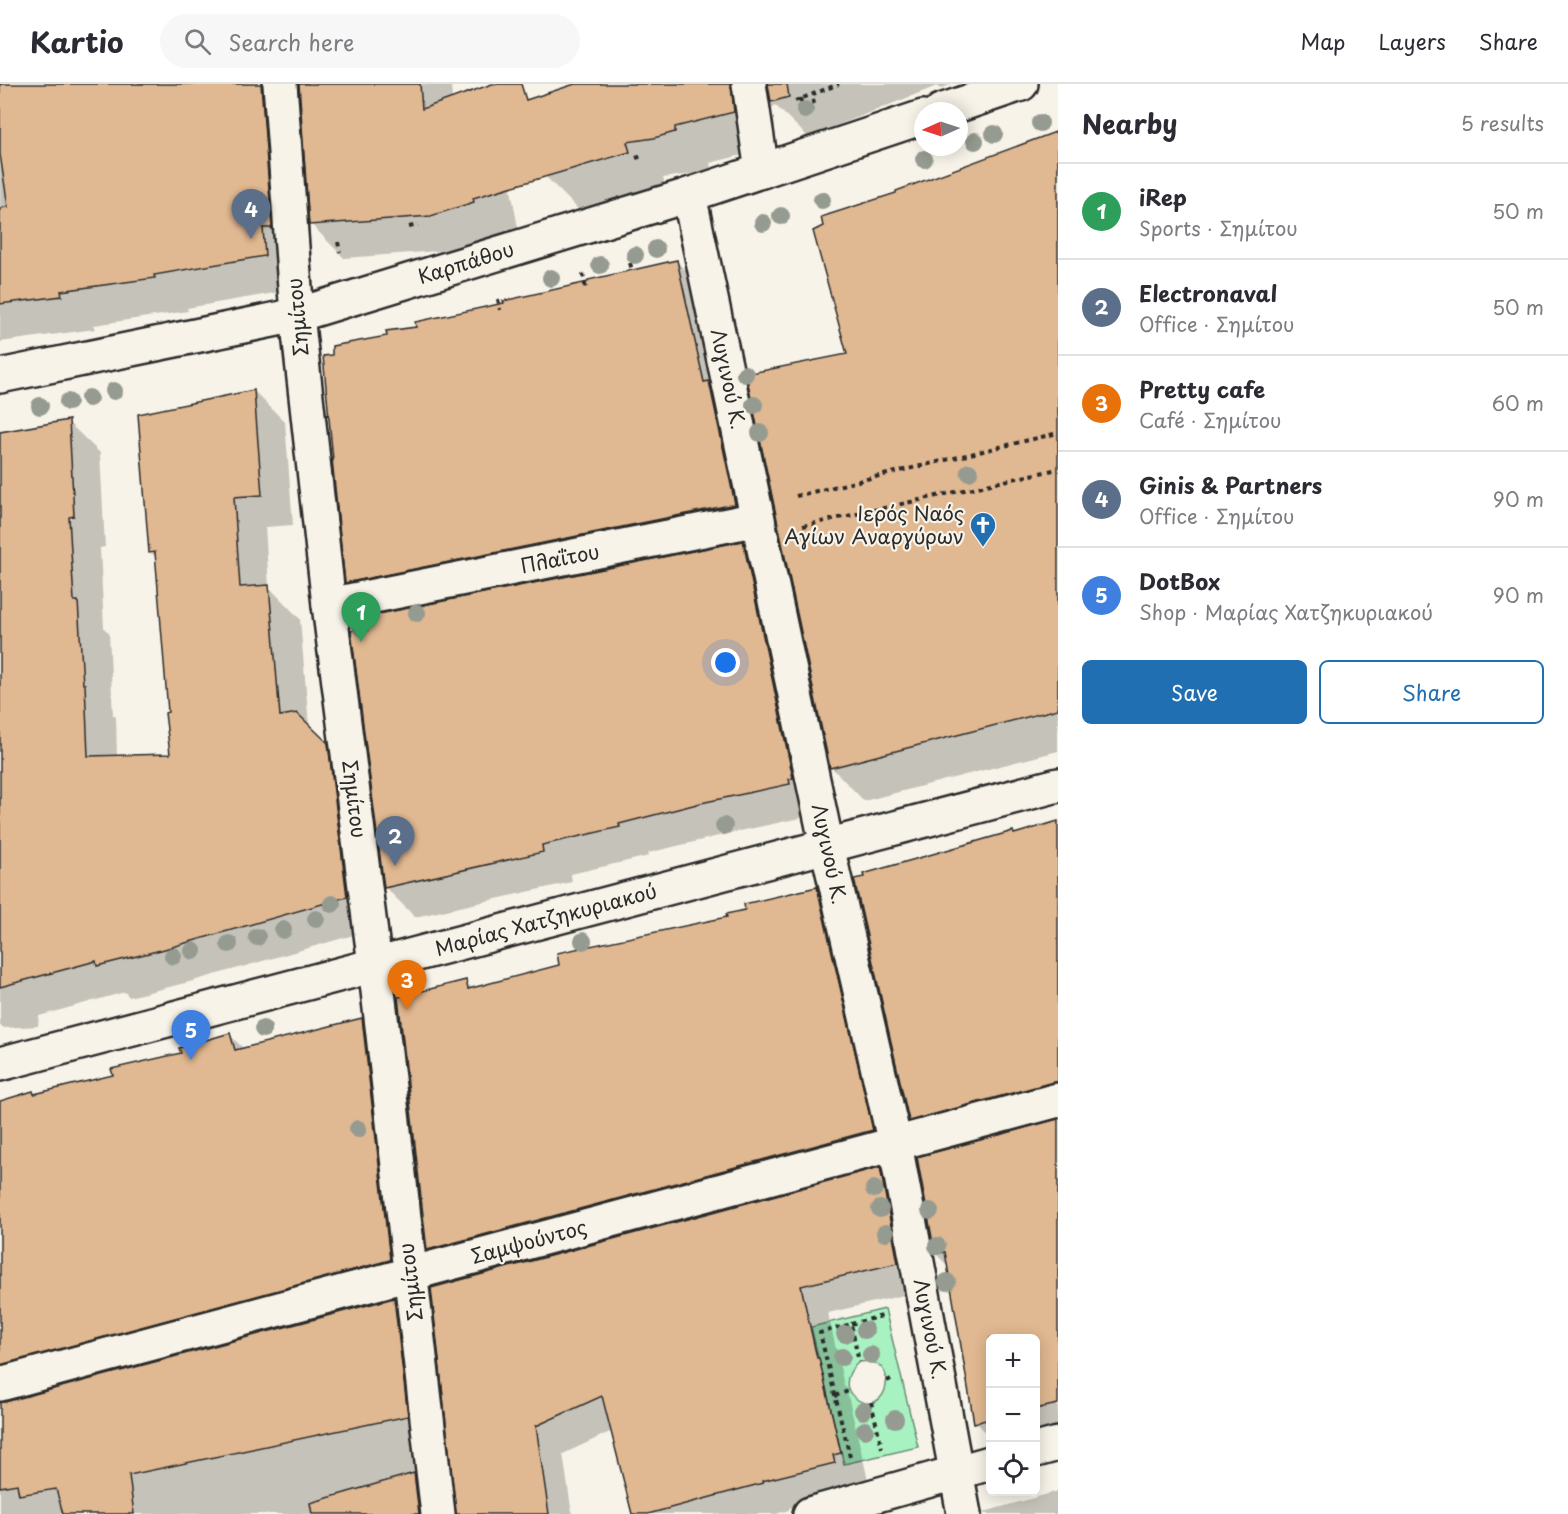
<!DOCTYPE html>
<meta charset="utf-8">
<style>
body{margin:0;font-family:"Playpen Sans",sans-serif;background:#f7f7f7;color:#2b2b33}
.controls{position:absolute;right:18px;bottom:18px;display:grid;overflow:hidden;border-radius:9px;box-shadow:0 3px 15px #0003}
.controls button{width:54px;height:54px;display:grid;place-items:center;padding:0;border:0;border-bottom:2px solid #e1e1e2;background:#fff;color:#2b2b33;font:30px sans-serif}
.compass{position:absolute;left:914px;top:18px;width:54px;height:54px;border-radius:50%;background:#fff;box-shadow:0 3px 15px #0003;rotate:267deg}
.you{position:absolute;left:726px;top:579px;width:21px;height:21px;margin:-15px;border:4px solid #fff;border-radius:50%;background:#1a73e8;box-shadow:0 0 0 9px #1a73e833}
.badge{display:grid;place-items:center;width:39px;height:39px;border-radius:50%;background:#1f6fb2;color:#fff;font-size:20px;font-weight:700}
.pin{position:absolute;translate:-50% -50px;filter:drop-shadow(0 2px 3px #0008)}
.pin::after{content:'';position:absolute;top:32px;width:21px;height:18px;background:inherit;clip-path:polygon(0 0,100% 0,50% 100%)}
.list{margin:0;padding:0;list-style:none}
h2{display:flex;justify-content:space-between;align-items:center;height:78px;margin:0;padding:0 24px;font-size:26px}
h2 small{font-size:20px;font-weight:400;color:#7c7c81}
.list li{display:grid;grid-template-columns:39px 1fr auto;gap:18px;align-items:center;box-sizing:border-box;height:96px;padding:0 24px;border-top:2px solid #e1e1e2}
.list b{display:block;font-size:22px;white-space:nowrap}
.list p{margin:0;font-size:20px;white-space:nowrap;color:#7c7c81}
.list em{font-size:20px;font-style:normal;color:#7c7c81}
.actions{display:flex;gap:12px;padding:18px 24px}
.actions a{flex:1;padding:14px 0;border:2px solid #1f6fb2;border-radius:9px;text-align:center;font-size:21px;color:#1f6fb2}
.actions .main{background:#1f6fb2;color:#fff}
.icon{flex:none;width:33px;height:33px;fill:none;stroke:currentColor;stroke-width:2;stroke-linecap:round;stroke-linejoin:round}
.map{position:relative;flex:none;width:1058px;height:1430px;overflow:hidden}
header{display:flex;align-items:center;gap:36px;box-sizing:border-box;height:84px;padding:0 30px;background:#fff;border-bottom:2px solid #e1e1e2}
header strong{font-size:28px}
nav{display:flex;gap:33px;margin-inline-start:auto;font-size:21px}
.search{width:420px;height:54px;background:#f7f7f7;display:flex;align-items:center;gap:15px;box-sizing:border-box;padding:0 21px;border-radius:33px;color:#7c7c81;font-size:22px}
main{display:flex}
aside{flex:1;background:#fff}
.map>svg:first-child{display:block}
.garden{fill:#a8f2c1;stroke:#6a8e76;stroke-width:1.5;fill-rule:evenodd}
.shadow{fill:#0003}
.building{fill:#e0b891;stroke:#2b2b2b;stroke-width:1.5}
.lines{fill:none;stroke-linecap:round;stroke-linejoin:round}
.minor-casing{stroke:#2b2b2b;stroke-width:38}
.path{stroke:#2b2b2b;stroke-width:4;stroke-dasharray:4.5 4.5;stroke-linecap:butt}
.minor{stroke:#f7f3e8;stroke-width:33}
.tree{fill:#959b91}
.labels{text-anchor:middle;stroke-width:4.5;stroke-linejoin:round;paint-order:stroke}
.street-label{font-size:20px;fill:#2b2b2b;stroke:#f7f3e8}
.poi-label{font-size:20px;fill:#2b2b2b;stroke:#f7f3e8;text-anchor:end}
</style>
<header>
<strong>Kartio</strong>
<div class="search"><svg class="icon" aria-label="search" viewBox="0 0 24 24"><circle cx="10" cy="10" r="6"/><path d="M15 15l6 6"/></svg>Search here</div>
<nav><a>Map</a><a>Layers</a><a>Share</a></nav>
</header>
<main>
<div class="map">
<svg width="1058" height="1430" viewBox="0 0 1058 1430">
<rect width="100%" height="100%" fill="#f7f3e8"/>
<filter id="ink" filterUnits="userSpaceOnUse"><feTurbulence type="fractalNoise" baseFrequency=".0167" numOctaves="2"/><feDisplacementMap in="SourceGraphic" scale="12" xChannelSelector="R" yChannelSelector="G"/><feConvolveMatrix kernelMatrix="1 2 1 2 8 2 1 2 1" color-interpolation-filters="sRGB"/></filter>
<g filter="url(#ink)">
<path class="garden" d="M885 1225 918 1363 844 1380 811 1243ZM859 1278C904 1271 887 1338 855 1314 841 1303 848 1287 859 1278Z"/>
<g class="shadow">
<path d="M0 0H451L452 16 500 45 518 144 506 148 507 152 465 165 344 174 311 140 302 20 296 26 298 205 187 224 188 227 94 241 95 245 0 258Z"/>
<path d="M580 0H952L940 5 937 2 808 53 775 21 767 30 770 64 710 79 711 84 691 90 663 94 666 104 582 129 546 93 536 14Z"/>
<path d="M1058 49V667L864 717 831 683 849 271 898 110Z"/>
<path d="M677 178 710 211 768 453 742 458 773 489 819 730 731 749 648 769 649 772 571 790 572 798 415 833 386 804 380 531 347 498 334 273 417 244 506 220Z"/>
<path d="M254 307 285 338 293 441 265 443 269 503 300 535 309 642 358 692 378 844 193 897 129 913 125 908 39 932 38 942 4 944 0 941V350L68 338 100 369 105 463 100 464 104 544 109 549 113 631 116 633 117 673 171 672 170 629 157 475 151 468Z"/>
<path d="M1058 739V1361L1036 1366V1254H990V1353L976 1338 949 1183 936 1170 942 1068 910 1036 1015 752Z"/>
<path d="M817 805 849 837 904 1079 880 1085 907 1112 925 1206 828 1229 844 1301 846 1303 868 1396 860 1399 862 1407 789 1424V1426L776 1430H638L612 1347 563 1370 572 1430H458L460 1197 428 1165 466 898 473 905 729 834Z"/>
<path d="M362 936 394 968 421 1208 394 1215 426 1247 423 1430H0V1018L33 1008 36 1011 114 992 182 970 230 951 244 965Z"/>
<path d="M1058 1407V1430H984V1428Z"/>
</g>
<g class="building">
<path d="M0 0H261L272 144H263L265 172 154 191 155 194 61 207 62 212 0 220V124L8 123 0 70Z"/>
<path d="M299 0H420L422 25 492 0H521L526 16 575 0H731L734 28 675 43V48L654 54 627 58 630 68 473 114 474 118 431 132 309 141Z"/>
<path d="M768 0H787L789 13 771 18Z"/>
<path d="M1058 47V625L830 684 746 290 847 270 813 147 823 142 821 133 896 109V107Z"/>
<path d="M677 176 704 298 709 297 735 420 345 499 332 375 333 376 323 272 332 271V262L387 252 386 247 416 243 415 238 504 219 503 217 588 198V196Z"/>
<path d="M254 306 262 411 234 413 240 503 269 501 280 632 297 629 328 659 347 813 161 866 97 882 96 877 0 903V348L69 336 74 432 69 433 74 517H78L83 600H85L88 672 170 670 165 629 168 628 155 468 149 469 138 330Z"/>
<path d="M743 457 793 694 789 695 790 700 701 719 619 740 620 743 542 761 543 768 384 804 351 547 356 546 354 535Z"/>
<path d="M1058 737V998H1053L909 1037 854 795 864 793 863 790 1013 747 1014 750Z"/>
<path d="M817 803 873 1046 427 1166 398 913 466 896 468 905 559 881 557 869 727 833 726 830 745 826 744 820Z"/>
<path d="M362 934 390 1176 0 1281V1017L33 1007 34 1010 113 991 111 985 181 969 179 964 230 949 235 966Z"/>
<path d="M1058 1035V1320L1035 1325V1254H990V1335L974 1339 945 1168 935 1170 917 1073Z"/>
<path d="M880 1083 898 1179 801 1202 817 1274H819L841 1369 833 1371 835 1379 762 1397 763 1399 648 1430H632L602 1312 536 1342 549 1430H456L431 1204Z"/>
<path d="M394 1214 408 1332 129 1391 134 1430H63L56 1405 19 1411 17 1400 0 1403V1318H5Z"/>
<path d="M414 1389 419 1430H312L310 1419Z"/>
</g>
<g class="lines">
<g class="minor-casing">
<g id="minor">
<path d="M280 0 297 231 329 521 375 881 438 1430"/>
<path d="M749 0 762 87"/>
<path d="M941 27 1021 0"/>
<path d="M689 111 827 762 895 1060 964 1430"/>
<path d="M0 292 297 231 689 111 923 33"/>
<path d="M329 521 758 435"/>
<path d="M0 980 1058 701"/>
<path d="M0 1300 1058 1016"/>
<path d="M1036 1366 1058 1360"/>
<path d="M810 1430 990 1379"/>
</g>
</g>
<g class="path">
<path d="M800 14 802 22 819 16"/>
<path d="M795 17 839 0"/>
<path d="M636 74 642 72"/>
<path d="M409 143 418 141"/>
<path d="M338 158 340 168"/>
<path d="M630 179 632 186"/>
<path d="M583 190 586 206"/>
<path d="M498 215 500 226"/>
<path d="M796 412 1058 349"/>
<path d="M803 442 1058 385"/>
<path d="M851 1240 882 1232 883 1234"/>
<path d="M887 1297 895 1293"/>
<path d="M835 1312 849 1307"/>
<path d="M871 1318 882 1364"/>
<path d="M850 1373 820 1249 851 1240 859 1278"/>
</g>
<use href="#minor" class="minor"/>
</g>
<g class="tree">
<circle cx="805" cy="26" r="9"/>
<circle cx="1040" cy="39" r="9"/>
<circle cx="994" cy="50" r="9"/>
<circle cx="975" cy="57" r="9"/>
<circle cx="924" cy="75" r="9"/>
<circle cx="822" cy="116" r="9"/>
<circle cx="781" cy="132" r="9"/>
<circle cx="763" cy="139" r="9"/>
<circle cx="656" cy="165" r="9"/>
<circle cx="635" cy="171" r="9"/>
<circle cx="600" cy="181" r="9"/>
<circle cx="551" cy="194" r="9"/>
<circle cx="745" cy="290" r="9"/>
<circle cx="114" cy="307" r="9"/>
<circle cx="89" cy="314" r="9"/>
<circle cx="68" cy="318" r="9"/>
<circle cx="754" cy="321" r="9"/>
<circle cx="40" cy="322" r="9"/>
<circle cx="760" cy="349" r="9"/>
<circle cx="969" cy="388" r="9"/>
<circle cx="417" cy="529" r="9"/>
<circle cx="361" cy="543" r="9"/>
<circle cx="724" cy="742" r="9"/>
<circle cx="332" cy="820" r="9"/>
<circle cx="316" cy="835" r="9"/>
<circle cx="283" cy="846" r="9"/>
<circle cx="257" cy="853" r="9"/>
<circle cx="583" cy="857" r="9"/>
<circle cx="229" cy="860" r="9"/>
<circle cx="193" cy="867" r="9"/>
<circle cx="173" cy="872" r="9"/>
<circle cx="263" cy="945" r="9"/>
<circle cx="358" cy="1045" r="9"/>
<circle cx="874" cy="1105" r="9"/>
<circle cx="880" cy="1125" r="9"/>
<circle cx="930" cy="1127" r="9"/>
<circle cx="885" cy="1149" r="9"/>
<circle cx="937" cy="1162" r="9"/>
<circle cx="947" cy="1198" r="9"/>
<circle cx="865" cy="1246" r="9"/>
<circle cx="845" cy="1250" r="9"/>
<circle cx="871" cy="1271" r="9"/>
<circle cx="842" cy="1273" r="9"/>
<circle cx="863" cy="1327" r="9"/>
<circle cx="895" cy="1335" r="9"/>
<circle cx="865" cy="1346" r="9"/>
</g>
</g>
<defs>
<g id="church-pin" transform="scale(1.35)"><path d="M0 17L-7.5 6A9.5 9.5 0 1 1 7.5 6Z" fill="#1f6fb2" stroke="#f7f3e8"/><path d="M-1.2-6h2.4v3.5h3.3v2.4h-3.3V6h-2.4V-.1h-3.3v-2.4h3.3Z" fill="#fff"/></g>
</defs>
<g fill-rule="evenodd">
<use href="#church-pin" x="983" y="441"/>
</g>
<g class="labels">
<g class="street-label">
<text transform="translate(466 179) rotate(-17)" y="7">Καρπάθου</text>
<text transform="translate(298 233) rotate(-95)" y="7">Σημίτου</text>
<text transform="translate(728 295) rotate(78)" y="7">Λυγινού Κ.</text>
<text transform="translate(560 475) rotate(-11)" y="7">Πλαΐτου</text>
<text transform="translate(354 715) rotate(83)" y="7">Σημίτου</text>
<text transform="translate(829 770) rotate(78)" y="7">Λυγινού Κ.</text>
<text transform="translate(546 836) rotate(-15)" y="7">Μαρίας Χατζηκυριακού</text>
<text transform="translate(529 1158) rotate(-15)" y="7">Σαμψούντος</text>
<text transform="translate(411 1198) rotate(-97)" y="7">Σημίτου</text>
<text transform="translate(930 1245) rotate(79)" y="7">Λυγινού Κ.</text>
</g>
<g class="poi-label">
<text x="964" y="437">Ιερός Ναός<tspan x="964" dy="23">Αγίων Αναργύρων</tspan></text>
</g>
</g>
</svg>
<div class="controls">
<button>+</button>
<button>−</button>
<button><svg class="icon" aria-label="locate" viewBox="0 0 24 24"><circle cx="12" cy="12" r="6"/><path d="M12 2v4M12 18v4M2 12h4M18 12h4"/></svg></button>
</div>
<svg class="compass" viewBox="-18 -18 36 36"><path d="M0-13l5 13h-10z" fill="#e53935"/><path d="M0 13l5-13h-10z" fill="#7c7c81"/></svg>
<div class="you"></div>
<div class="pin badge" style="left:361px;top:558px;background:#2e9e5b">1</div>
<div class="pin badge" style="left:395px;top:782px;background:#5c6f8a">2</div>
<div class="pin badge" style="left:407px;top:926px;background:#e8710a">3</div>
<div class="pin badge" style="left:251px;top:155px;background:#5c6f8a">4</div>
<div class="pin badge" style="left:191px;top:976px;background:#3f7fe0">5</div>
</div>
<aside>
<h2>Nearby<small>5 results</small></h2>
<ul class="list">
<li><span class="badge" style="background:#2e9e5b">1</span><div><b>iRep</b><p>Sports · Σημίτου</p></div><em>50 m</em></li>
<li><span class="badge" style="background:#5c6f8a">2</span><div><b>Electronaval</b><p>Office · Σημίτου</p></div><em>50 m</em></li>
<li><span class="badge" style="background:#e8710a">3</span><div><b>Pretty cafe</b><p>Café · Σημίτου</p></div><em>60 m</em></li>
<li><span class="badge" style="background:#5c6f8a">4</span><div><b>Ginis &amp; Partners</b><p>Office · Σημίτου</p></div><em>90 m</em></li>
<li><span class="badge" style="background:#3f7fe0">5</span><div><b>DotBox</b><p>Shop · Μαρίας Χατζηκυριακού</p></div><em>90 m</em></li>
</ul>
<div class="actions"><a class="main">Save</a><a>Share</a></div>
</aside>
</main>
